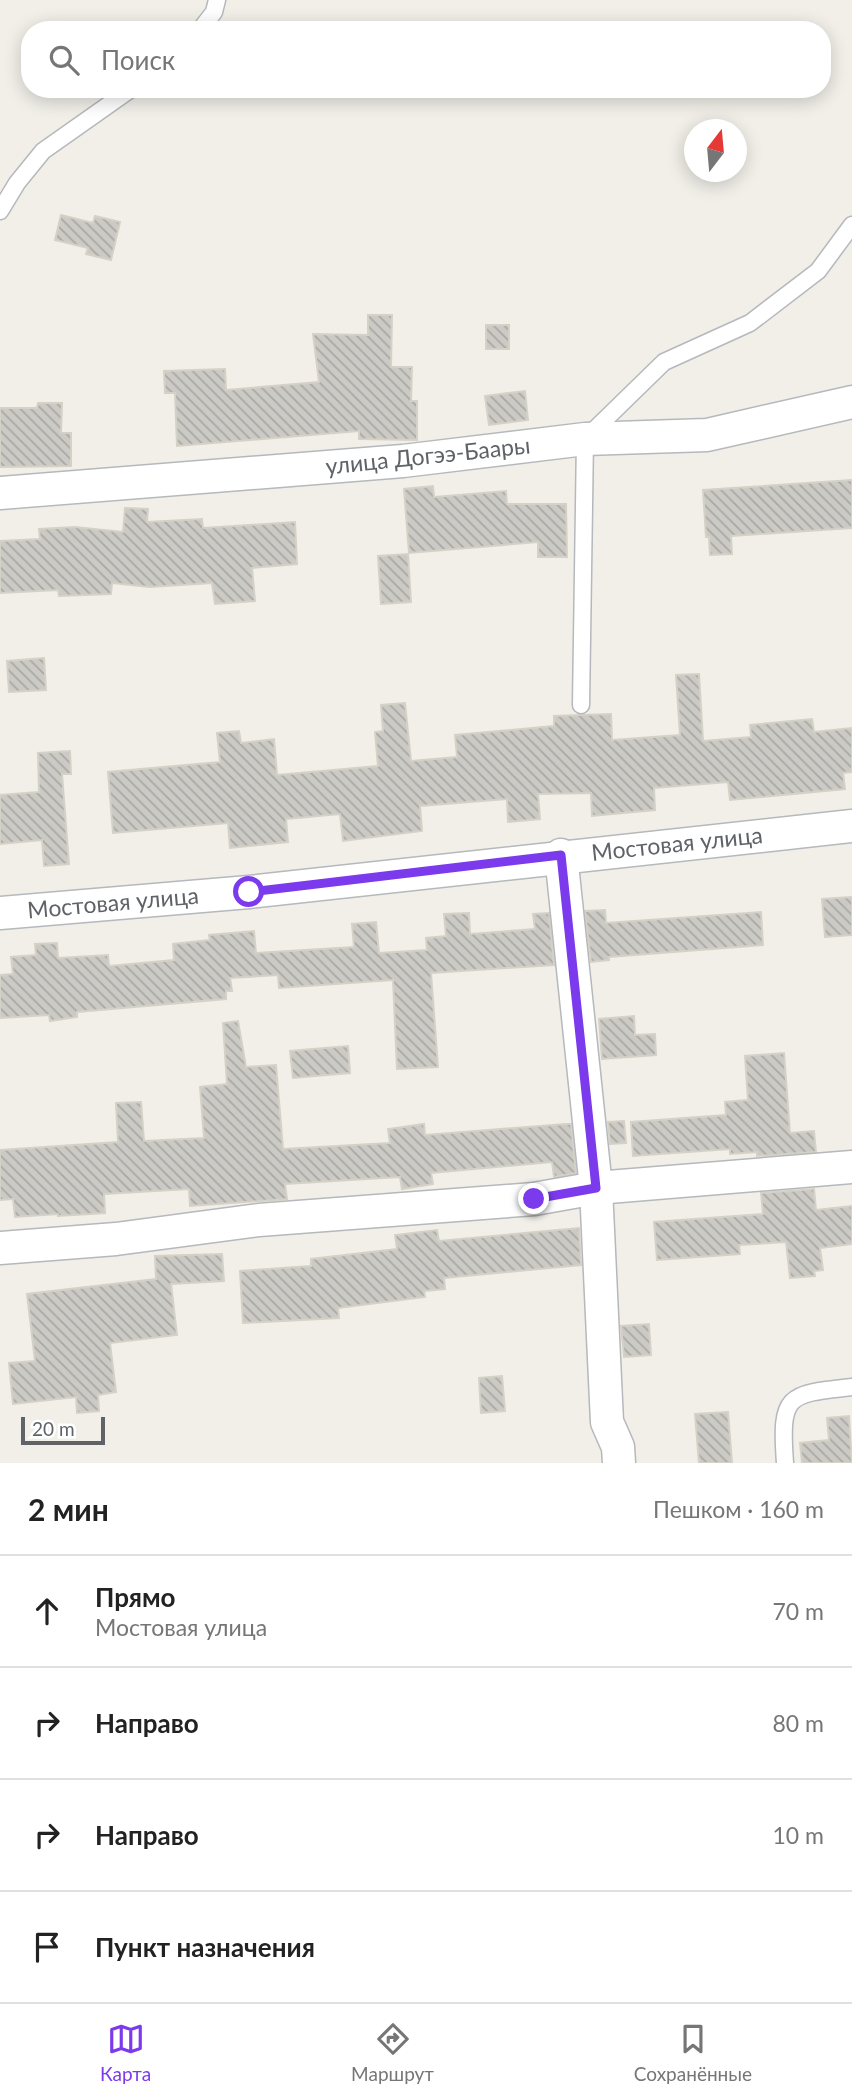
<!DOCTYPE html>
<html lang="ru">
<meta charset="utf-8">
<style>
body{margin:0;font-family:Lato,sans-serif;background:#f2f2f2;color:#222}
.compass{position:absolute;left:684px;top:119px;width:63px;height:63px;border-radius:50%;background:#fff;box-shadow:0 4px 18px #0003;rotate:16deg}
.scale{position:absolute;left:21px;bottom:18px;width:84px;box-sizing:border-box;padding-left:7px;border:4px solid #5f6368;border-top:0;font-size:19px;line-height:24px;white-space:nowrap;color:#5f6368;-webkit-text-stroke:5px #fff;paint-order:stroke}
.stop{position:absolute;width:21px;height:21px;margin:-16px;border:5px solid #7c3aed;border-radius:50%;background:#fff}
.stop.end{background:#7c3aed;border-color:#fff;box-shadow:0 2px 7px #0008}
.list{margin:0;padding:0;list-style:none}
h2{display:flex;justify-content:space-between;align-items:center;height:91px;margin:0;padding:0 28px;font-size:30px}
h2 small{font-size:23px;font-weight:400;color:#767676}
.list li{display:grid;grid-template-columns:46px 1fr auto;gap:21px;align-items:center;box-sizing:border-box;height:112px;padding:0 28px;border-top:2px solid #e0e0e0}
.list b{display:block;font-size:26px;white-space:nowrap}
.list p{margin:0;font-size:23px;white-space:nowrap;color:#767676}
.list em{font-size:23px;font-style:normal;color:#767676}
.icon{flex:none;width:38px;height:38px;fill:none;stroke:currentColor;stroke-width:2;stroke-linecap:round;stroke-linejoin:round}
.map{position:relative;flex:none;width:852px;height:1463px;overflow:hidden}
.search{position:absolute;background:#fff;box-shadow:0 4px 18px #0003;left:21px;right:21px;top:21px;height:77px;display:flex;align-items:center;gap:18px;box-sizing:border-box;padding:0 24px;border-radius:28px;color:#767676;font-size:26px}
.sheet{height:539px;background:#fff}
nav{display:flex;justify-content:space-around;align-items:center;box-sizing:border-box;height:98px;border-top:2px solid #e0e0e0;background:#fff;font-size:19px;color:#767676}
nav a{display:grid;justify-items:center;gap:4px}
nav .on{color:#7c3aed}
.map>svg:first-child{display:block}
.building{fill:url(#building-back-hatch);stroke:#d6d1c6;stroke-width:2}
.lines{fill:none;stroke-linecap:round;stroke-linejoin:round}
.lane-casing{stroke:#b5b8bc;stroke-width:19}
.street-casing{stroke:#b5b8bc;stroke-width:35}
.lane{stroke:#fff;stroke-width:16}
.street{stroke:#fff;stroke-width:32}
.route{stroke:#7c3aed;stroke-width:9}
.labels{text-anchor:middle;stroke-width:5;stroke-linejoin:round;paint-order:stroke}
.street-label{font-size:23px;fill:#5f6368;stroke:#fff}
</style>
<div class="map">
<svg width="852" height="1463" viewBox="0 0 852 1463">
<defs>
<pattern id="building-back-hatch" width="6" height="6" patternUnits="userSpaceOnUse" patternTransform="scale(1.75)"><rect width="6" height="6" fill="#cccac5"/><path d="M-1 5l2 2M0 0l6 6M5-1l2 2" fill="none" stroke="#a9a8a4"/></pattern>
</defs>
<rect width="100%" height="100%" fill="#f1efe8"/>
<g class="building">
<path d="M61 215 93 223 95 216 120 222 111 260 86 254 88 248 55 240Z"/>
<path d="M368 315H392L391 367H412L411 401H417V440L359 439V431L177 446 175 393H165L164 371 225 369 226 390 319 382 313 334 368 335Z"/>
<rect x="486" y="325" width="23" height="24"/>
<path d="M525 391 528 420 489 425 485 396Z"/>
<path d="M38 403H62L61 433H71V466L0 467V408H37Z"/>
<path d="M852 480V528L731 536 732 554 710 555 709 537H706L703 490Z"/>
<path d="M433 486 434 497 506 491 507 504H566L567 557H538V542L409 553 404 489Z"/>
<path d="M125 508 148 509 147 522 202 519 203 528 295 522 297 564 252 568 255 601 215 604 212 583 150 587 112 583 111 594 59 596 58 590 0 593V541L40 539 39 529 75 527 123 532Z"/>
<path d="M408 554 411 602 381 604 378 556Z"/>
<path d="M44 658 46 690 9 692 7 661Z"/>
<path d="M699 674 703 741 751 737 750 725 812 719 814 732 852 728V772L843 773 845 789 730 800 728 782 654 788 655 810 592 816 591 793 538 794 540 819 508 822 507 799 420 806 422 831 343 841 340 814 286 819 288 842 230 848 228 823 113 833 108 772 220 762 217 733 239 731 241 743 274 739 277 775 378 766 375 732 383 731 381 705 405 703 411 761 457 757 455 735 554 726V716L611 714 612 740 680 735 676 675Z"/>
<path d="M70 751 71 774H62L69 864 44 866 42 840 0 844V795L39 792 38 753Z"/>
<path d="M852 897V935L825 937 822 899Z"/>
<path d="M605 910 606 923 761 912 763 945 609 957V960L591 962 585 911Z"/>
<path d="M469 913 470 934 535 929 533 914 549 913 554 965 431 973 438 1067 397 1069 393 980 279 988 278 975 230 978 232 991H226V999L77 1012V1017L50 1021 49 1015 0 1018V975L13 974 11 957 36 955 35 944 57 943 58 958 108 955 109 966 174 960 173 944 210 940 209 935 254 931 256 953 354 947 352 924 376 922 379 953 427 950 426 938 446 936 444 914Z"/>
<path d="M634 1016 635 1035 655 1034 656 1055 602 1059 599 1019Z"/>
<path d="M238 1021 246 1067 276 1065 283 1149 390 1143 388 1129 424 1124 425 1135 566 1124H571L576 1173 554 1177 552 1162 431 1173 433 1184 402 1189 400 1177 285 1184 287 1199 190 1206 189 1189 104 1194 105 1213 58 1216V1214L15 1217 13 1199 0 1200V1150L118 1142 116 1103 141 1102 144 1141 204 1138 200 1087 227 1084 223 1023Z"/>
<path d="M348 1046 350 1073 293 1078 290 1051Z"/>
<path d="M784 1053 790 1133 814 1131 816 1152 757 1156V1152L730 1154V1149L633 1156 631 1122 726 1115 725 1102 748 1100 745 1056Z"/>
<path d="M624 1121 626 1143 610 1144 608 1122Z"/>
<path d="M814 1189 816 1210 852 1206V1244L820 1248 823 1270 814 1271 815 1276 790 1278 786 1242 739 1245 740 1254 657 1260 654 1222 763 1214 761 1193Z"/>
<path d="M579 1228 581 1265 444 1278 445 1289 424 1291 425 1297 338 1308 339 1318 243 1323 240 1271 311 1266V1259L397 1249 395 1235 437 1230 439 1241Z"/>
<path d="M222 1254 224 1281 171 1284 177 1335 110 1343 116 1392 98 1395 99 1411 77 1413 76 1397 13 1404 9 1363 35 1361 27 1294 156 1279 155 1256Z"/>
<path d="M649 1324 651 1355 624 1357 621 1326Z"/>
<path d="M502 1376 505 1411 481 1413 479 1378Z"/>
<path d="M728 1412 732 1463H699L695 1414Z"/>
<path d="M849 1416 852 1463H802L800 1443 829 1440 827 1418Z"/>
</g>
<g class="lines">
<g class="lane-casing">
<g id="lane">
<path d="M200 30 214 12 217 0"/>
<path d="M0 211 17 183 43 151 131 89"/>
<path d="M581 705 585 439 664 362 750 323 818 271 852 225"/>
<path d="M785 1463C780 1394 787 1394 852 1387"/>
</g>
</g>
<g class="street-casing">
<g id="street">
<path d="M0 493 403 461 585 439 707 435 852 402"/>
<path d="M561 855 596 1188 607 1422 618 1447 619 1463"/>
<path d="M0 913 249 892 852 826"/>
<path d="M0 1248 116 1239 259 1220 534 1199 596 1188 852 1167"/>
</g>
</g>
<use href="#lane" class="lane"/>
<use href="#street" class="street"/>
</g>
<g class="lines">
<path class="route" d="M249 892 561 855 596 1188 534 1199"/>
</g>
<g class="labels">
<g class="street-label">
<text transform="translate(428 456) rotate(-6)" y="8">улица Догээ-Баары</text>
<text transform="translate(677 844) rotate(-6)" y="8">Мостовая улица</text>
<text transform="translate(113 903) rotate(-5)" y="8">Мостовая улица</text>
</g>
</g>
</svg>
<svg class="compass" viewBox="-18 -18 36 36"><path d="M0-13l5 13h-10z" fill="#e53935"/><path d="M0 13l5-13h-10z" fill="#767676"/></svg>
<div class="scale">20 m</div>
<div class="stop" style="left:249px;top:892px"></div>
<div class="stop end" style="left:534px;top:1199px"></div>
<div class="search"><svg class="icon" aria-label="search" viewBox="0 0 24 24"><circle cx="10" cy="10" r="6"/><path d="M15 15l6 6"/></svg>Поиск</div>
</div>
<section class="sheet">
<h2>2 мин<small>Пешком · 160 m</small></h2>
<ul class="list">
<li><svg class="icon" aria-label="ahead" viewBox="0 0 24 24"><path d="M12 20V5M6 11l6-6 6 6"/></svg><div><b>Прямо</b><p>Мостовая улица</p></div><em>70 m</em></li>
<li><svg class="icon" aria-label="right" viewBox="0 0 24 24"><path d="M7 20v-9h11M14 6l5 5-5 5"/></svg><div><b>Направо</b></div><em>80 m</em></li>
<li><svg class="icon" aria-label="right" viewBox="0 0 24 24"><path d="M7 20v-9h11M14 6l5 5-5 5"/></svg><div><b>Направо</b></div><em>10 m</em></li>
<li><svg class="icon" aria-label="arrive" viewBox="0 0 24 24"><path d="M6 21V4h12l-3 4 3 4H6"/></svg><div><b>Пункт назначения</b></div></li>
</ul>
</section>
<nav>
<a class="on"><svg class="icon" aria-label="map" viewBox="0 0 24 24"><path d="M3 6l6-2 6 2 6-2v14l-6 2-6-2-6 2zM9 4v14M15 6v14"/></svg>Карта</a>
<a><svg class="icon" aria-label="directions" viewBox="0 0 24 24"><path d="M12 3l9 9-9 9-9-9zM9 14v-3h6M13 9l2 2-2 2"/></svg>Маршрут</a>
<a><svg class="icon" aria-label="saved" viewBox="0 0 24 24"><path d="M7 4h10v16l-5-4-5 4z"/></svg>Сохранённые</a>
</nav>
